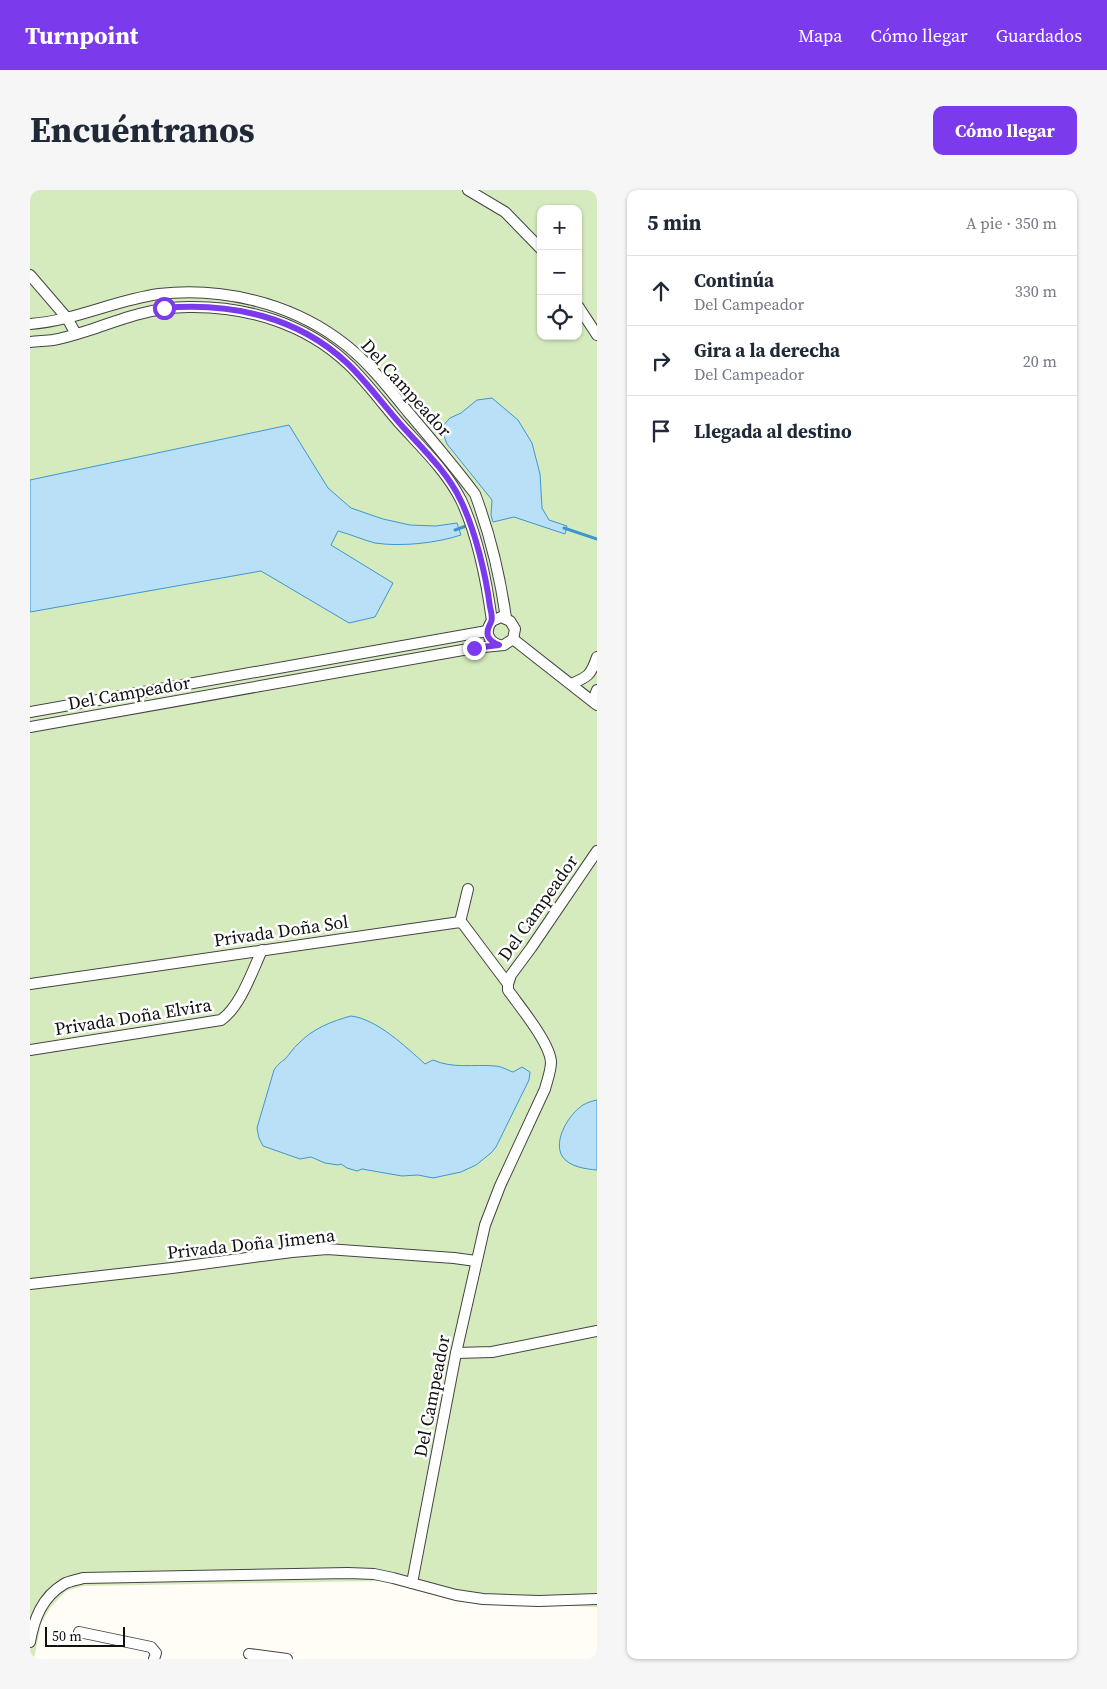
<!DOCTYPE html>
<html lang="es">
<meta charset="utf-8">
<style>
body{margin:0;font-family:"Source Serif 4",serif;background:#f6f6f7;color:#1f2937}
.controls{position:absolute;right:15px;top:15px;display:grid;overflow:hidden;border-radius:10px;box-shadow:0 1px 4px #0004}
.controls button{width:45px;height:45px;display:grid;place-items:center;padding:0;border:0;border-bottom:1px solid #e0e1e3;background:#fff;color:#1f2937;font:25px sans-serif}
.scale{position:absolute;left:15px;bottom:12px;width:80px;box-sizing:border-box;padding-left:5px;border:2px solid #111;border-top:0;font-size:14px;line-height:18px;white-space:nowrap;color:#111;-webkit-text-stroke:4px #fff;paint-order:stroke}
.stop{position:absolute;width:15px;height:15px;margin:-11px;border:4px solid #7c3aed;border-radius:50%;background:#fff}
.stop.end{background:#7c3aed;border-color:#fff;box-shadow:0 1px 5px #0008}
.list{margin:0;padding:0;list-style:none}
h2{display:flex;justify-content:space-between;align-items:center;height:65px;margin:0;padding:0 20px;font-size:21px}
h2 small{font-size:16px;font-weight:400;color:#747a83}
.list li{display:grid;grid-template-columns:32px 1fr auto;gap:15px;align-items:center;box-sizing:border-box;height:70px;padding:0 20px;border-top:1px solid #e0e1e3}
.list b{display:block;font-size:19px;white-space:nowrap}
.list p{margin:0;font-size:16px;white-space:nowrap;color:#747a83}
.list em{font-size:16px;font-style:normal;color:#747a83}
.icon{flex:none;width:28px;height:28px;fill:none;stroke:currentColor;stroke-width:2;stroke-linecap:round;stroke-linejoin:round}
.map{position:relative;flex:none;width:567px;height:1469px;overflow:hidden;border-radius:10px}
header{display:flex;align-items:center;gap:30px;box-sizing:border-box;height:70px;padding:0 25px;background:#7c3aed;color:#fff}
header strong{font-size:24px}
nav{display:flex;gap:28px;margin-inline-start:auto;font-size:18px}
.intro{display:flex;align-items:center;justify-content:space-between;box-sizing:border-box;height:120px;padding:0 30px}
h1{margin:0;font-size:35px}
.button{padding:12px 22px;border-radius:10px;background:#7c3aed;color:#fff;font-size:18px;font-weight:700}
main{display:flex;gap:30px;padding:0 30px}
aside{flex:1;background:#fff;border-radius:10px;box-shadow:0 1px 4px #0004}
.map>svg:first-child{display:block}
.green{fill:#d5ebbd;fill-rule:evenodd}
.water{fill:#b9e0f7;stroke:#3f96cf}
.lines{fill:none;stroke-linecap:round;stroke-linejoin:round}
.stream{stroke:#3f96cf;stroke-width:3}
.minor-casing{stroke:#444;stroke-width:12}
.minor{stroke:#fff;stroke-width:10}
.route{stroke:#7c3aed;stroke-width:6}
.labels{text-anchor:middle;stroke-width:5;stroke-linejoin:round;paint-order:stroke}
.street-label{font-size:18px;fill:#111;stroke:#fff}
</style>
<header>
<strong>Turnpoint</strong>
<nav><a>Mapa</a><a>Cómo llegar</a><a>Guardados</a></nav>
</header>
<div class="intro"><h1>Encuéntranos</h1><a class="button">Cómo llegar</a></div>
<main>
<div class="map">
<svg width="567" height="1469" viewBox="0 0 567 1469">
<rect width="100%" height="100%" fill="#fffdf5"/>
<path class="green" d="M0 0H567V1417L429 1412 351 1391 53 1396 36 1401 20 1418 11 1434 4 1469H0ZM511 19H548V146H511Z"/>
<g class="water">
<path d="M462 208 488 230 502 253 510 284 512 318 519 330 537 336 535 344 484 327 463 332 461 325 462 310 417 254 411 238 420 228 431 223 447 210Z"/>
<path d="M259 235 298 298 321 318 353 329 380 335 406 336 427 333 431 345C407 353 371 357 345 353 333 350 320 344 308 341L301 355 363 393 345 427 319 433 231 381 0 422V290Z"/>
<path d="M321 826C347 829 376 857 395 874L403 870C423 879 444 874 465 876 471 876 477 880 483 882L492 877 500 882 499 890 466 957 461 963 446 975 431 982 403 988 388 985 372 986 332 979 327 981 317 978 311 974 308 975 295 973 281 967 270 969 233 956 229 948 227 938 244 880C247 875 250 873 255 869 260 864 263 858 268 854 282 839 302 831 321 826Z"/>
<path d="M567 910V980C556 979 539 977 532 966 523 950 539 924 553 915 556 913 562 911 567 910Z"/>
</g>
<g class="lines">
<g class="stream">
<path d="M534 338 567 349"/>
<path d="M425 340 436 336"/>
</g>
<g class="minor-casing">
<g id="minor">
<path d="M438 0 475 22 511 59"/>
<path d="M0 85 37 128 46 144"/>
<path d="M548 116 567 145"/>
<path d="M0 134C44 131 85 110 129 104 190 97 257 112 308 149 335 168 357 196 378 222 401 249 424 276 445 304 460 344 470 386 476 428"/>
<path d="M0 152C7 151 15 151 23 150 36 148 50 143 63 139 94 128 125 117 158 117 216 116 275 133 318 174 337 192 354 216 372 236 393 259 417 282 431 310 447 344 457 394 462 431"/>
<path d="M483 449 567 515"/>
<path d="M541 494C558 487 561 485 567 467"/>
<path d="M563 511 567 500"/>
<path d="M0 522 457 441"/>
<path d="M0 537 444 458 474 455 483 449 485 439 480 431 471 427 462 431C454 441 458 451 469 455"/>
<path d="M430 732 438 699"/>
<path d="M0 794 430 732 433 734 478 794"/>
<path d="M0 860 191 830C210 817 222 782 232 760"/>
<path d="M0 1094 142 1078 262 1062 297 1059 424 1068 446 1071"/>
<path d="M426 1163 462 1162 567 1141"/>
<path d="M382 1393 426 1163 455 1035 470 996 515 899C517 891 521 881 521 872 520 853 490 817 478 800V794L481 785 501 758 567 661"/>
<path d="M49 1442 121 1457 126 1463 124 1469"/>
<path d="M0 1452C4 1429 12 1407 34 1394 39 1391 47 1390 53 1388L318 1383 344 1384 363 1388 426 1405 453 1409 509 1411 567 1409"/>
<path d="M219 1464 257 1469"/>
</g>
</g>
<use href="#minor" class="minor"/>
</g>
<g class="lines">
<path class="route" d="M134 118C201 112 268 127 317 173 337 192 354 216 372 236 393 259 418 283 431 311 445 340 456 385 460 417 461 421 463 428 461 432 459 437 456 440 458 446 460 451 464 453 469 455L444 458"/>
</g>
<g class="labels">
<g class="street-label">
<text transform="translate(376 198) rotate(48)" y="6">Del Campeador</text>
<text transform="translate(99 503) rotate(-10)" y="6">Del Campeador</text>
<text transform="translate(508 718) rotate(-55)" y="6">Del Campeador</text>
<text transform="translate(251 741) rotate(-8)" y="6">Privada Doña Sol</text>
<text transform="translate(103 827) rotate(-9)" y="6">Privada Doña Elvira</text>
<text transform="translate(221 1054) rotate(-6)" y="6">Privada Doña Jimena</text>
<text transform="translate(402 1206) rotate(-79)" y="6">Del Campeador</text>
</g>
</g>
</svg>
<div class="controls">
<button>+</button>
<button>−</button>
<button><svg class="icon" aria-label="locate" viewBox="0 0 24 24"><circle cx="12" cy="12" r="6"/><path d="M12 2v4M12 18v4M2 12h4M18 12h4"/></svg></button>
</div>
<div class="scale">50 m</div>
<div class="stop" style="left:134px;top:118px"></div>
<div class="stop end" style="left:444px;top:458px"></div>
</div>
<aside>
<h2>5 min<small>A pie · 350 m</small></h2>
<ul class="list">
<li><svg class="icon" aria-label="ahead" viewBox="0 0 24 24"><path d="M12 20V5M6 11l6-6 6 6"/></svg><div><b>Continúa</b><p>Del Campeador</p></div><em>330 m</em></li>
<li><svg class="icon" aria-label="right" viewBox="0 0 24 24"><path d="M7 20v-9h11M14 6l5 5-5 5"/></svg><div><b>Gira a la derecha</b><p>Del Campeador</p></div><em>20 m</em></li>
<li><svg class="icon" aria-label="arrive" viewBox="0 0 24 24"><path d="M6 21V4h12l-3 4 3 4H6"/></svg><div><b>Llegada al destino</b></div></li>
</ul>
</aside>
</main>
